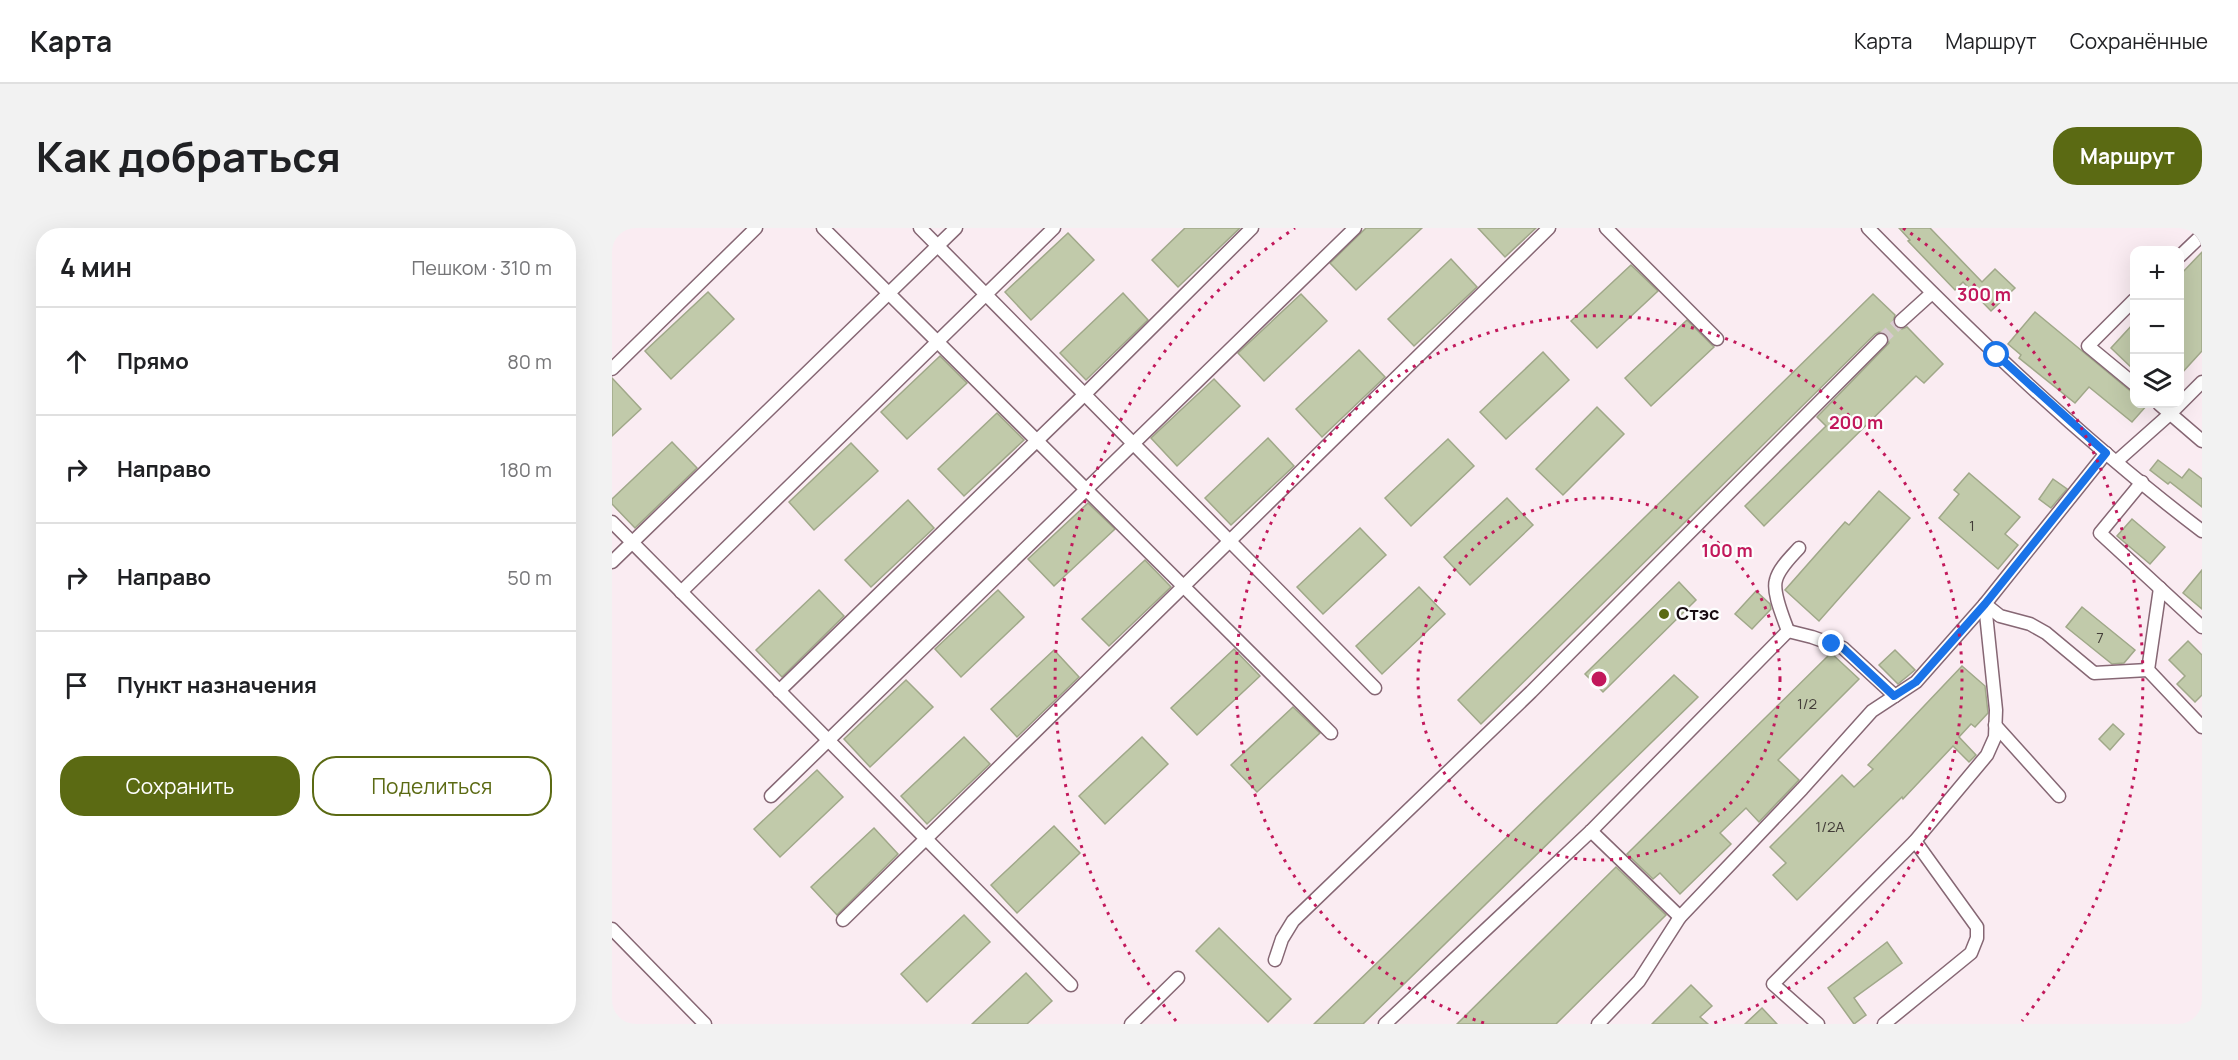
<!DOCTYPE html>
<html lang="ru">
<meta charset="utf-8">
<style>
body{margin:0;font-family:Manrope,sans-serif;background:#f2f2f2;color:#202124}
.controls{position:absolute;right:18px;top:18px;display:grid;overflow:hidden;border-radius:12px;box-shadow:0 6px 24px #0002}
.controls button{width:54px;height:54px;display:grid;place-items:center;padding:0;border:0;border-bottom:2px solid #e0e0e0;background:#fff;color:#202124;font:30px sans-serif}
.stop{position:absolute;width:18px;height:18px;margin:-14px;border:4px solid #1a73e8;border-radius:50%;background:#fff}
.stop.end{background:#1a73e8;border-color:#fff;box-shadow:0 2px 6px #0008}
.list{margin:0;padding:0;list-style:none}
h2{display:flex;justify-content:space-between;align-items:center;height:78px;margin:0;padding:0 24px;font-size:26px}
h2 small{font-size:20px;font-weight:400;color:#757577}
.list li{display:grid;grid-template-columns:39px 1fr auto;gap:18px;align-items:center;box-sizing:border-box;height:108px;padding:0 24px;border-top:2px solid #e0e0e0}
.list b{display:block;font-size:22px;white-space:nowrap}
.list em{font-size:20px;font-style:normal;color:#757577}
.actions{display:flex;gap:12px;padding:18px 24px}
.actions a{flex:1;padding:14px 0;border:2px solid #5b6a13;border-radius:24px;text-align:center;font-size:21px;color:#5b6a13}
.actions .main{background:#5b6a13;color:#fff}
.icon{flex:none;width:33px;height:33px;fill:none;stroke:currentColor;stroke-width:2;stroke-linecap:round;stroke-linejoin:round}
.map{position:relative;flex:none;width:1590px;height:796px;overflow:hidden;border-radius:24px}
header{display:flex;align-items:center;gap:36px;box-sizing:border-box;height:84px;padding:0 30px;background:#fff;border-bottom:2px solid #e0e0e0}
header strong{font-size:28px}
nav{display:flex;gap:33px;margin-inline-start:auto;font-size:21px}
.intro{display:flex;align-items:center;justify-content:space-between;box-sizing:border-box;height:144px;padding:0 36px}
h1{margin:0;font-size:42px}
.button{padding:15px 27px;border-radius:24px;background:#5b6a13;color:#fff;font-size:21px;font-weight:700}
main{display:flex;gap:36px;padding:0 36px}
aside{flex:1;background:#fff;border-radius:24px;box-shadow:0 6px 24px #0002}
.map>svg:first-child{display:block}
.building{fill:#c1caaa;stroke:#a0a889;stroke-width:1.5}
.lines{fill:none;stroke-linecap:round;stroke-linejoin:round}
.minor-tunnel{stroke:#d8cad0;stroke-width:12;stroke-dasharray:12 6;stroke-linecap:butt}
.minor-casing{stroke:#866774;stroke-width:15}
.minor{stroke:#fff;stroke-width:12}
.route{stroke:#1a73e8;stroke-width:8}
.ring{fill:none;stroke:#c2185b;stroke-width:3;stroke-dasharray:3 6}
.poi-dot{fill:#5b6a13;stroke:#fdfdfd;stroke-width:2}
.labels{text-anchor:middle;stroke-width:4.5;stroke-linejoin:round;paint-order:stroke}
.number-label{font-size:15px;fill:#423c38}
.poi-label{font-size:18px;font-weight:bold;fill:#180c12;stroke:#fdfdfd;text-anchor:start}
.centre{fill:#c2185b;stroke:#fdfdfd;stroke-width:3}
.ring-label{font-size:18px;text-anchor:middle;font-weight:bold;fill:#c2185b;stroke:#fdfdfd;stroke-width:4.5;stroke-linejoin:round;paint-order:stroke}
</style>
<header>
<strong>Карта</strong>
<nav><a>Карта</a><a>Маршрут</a><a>Сохранённые</a></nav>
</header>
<div class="intro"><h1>Как добраться</h1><a class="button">Маршрут</a></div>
<main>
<aside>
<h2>4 мин<small>Пешком · 310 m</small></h2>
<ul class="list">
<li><svg class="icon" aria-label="ahead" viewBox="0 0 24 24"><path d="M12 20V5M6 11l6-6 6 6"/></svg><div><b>Прямо</b></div><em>80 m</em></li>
<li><svg class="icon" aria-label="right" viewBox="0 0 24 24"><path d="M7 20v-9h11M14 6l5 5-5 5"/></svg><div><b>Направо</b></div><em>180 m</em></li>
<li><svg class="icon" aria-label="right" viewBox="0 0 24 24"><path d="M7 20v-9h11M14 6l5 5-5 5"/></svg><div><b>Направо</b></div><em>50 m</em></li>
<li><svg class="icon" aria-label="arrive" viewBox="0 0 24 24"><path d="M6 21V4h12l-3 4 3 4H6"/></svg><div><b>Пункт назначения</b></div></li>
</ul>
<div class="actions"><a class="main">Сохранить</a><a>Поделиться</a></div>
</aside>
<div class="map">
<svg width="1590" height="796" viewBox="0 0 1590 796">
<rect width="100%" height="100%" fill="#faecf2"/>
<g class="building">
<path d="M573 0H628L566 59 540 32Z"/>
<path d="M754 0H810L744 62 718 35Z"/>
<path d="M866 0H924L893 29Z"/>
<path d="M1287 0H1318L1370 54 1383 41 1403 60 1379 83 1351 54 1343 62 1296 13 1298 12Z"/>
<path d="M456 5 482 32 419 92 393 64Z"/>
<path d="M1590 24V123L1568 147V47Z"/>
<path d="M839 31 865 59 802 118 776 91Z"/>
<path d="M1019 37 1046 63 985 120 959 93Z"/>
<path d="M96 64 122 91 59 151 33 123Z"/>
<path d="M511 65 536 92 474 152 448 125Z"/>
<path d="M689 66 715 93 652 153 626 125Z"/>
<path d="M1261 66 1283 87 1281 94 1283 99 1290 101 1295 99 1331 136 1312 155 1304 148 1152 298 1133 278 1214 198 1205 189 1277 115 1274 106 1267 104 1263 106 869 496 846 472Z"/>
<path d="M1423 84 1522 166V176H1536L1520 194 1477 159 1463 175 1407 130 1409 127 1396 116Z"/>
<path d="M1075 92 1102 119 1039 178 1013 150Z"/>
<path d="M1522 95V142L1499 120Z"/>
<path d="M747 122 773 149 710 209 684 181Z"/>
<path d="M931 124 957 152 894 211 868 184Z"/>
<path d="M328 128 355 155 295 211 269 184Z"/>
<path d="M0 150 29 181 0 208Z"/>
<path d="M602 151 628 178 565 238 539 210Z"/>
<path d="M985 179 1012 206 951 267 924 241Z"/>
<path d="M385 185 412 212 352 268 326 241Z"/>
<path d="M656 210 682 238 619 297 593 270Z"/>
<path d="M836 211 862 238 799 298 773 270Z"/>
<path d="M60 214 85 240 23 300 0 276V271Z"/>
<path d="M239 215 266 243 202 302 177 274Z"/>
<path d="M1546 232 1570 250 1577 241 1590 251V279L1558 254 1556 256 1538 242Z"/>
<path d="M1357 245 1408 289 1393 306 1406 317 1386 341 1327 290 1347 266 1342 262Z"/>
<path d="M1441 251 1455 261 1439 280 1427 271Z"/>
<path d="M1267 263 1298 290 1207 393 1173 362 1233 294 1237 297Z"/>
<path d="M895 270 921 297 858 357 832 329Z"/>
<path d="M296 272 322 300 259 359 233 332Z"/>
<path d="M476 275 503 301 442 358 416 331Z"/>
<path d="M1520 291 1553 319 1538 336 1505 308Z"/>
<path d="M748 300 774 327 711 386 685 359Z"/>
<path d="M533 332 559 359 497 418 470 391Z"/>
<path d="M1590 342V381L1571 365Z"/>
<path d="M1067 354 1084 372 991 464 973 446Z"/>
<path d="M807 359 833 386 770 446 744 418Z"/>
<path d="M207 362 232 388 170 449 144 422Z"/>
<path d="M386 362 412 389 349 449 323 421Z"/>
<path d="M1144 363 1158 376 1159 381 1140 401 1123 386Z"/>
<path d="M1470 379 1523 422 1512 435 1500 436 1454 399Z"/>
<path d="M1576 413 1590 427V467L1583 474 1565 456 1573 448 1557 432Z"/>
<path d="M622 421 648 448 585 507 559 480Z"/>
<path d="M442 422 467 449 405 509 379 481Z"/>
<path d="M1283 422 1303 442 1286 456 1267 437Z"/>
<path d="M1219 425 1247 451 1166 532 1187 552 1147 594 1134 580 1108 605 1119 616 1068 666 1048 645 1041 651 1015 626Z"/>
<path d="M1350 438 1373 458 1376 485 1363 499 1359 496 1347 509 1364 527 1357 534 1341 518 1291 571 1290 569 1185 672 1161 647 1174 635 1158 619 1230 547 1242 559 1261 541 1256 537Z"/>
<path d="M1062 447 1086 469 751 796H702Z"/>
<path d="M294 452 321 479 258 539 232 511Z"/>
<path d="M681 479 708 505 645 564 619 537Z"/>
<path d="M1501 496 1512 506 1498 522 1487 511Z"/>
<path d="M352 509 378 536 315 596 289 568Z"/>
<path d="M530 509 556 536 493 596 467 568Z"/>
<path d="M205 542 231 569 168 629 142 601Z"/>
<path d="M442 598 468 625 405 685 379 657Z"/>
<path d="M262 600 286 626 225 687 199 659Z"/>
<path d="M1004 639 1054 687 944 796H845Z"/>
<path d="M352 687 378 714 315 774 289 746Z"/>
<path d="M607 700 679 771 656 794 584 723Z"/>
<path d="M1275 714 1290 735 1242 770 1254 787 1242 796 1216 760Z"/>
<path d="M414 745 440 773 415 796H360Z"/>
<path d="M1079 757 1100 778 1088 789 1096 796H1040Z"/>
<path d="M1150 780 1165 796H1133Z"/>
</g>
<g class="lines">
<path class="minor-tunnel" d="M1269 112 1289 93"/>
<g class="minor-casing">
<g id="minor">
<path d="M211 0 719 505"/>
<path d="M308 0 763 460"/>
<path d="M994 0 1105 111"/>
<path d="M1256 0C1361 107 1470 212 1590 303"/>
<path d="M1568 28 1590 7"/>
<path d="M1522 72 1476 118 1522 156"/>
<path d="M1289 93 1320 65"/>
<path d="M0 141 144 0"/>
<path d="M1547 176 1590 213"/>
<path d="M1505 233 1559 185 1590 154"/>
<path d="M1530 254 1488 305 1590 399"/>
<path d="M0 294 459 757"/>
<path d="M0 334 344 0"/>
<path d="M1548 360 1536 442 1590 499"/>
<path d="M69 364 442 0"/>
<path d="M1373 376 1388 388 1418 396 1434 405 1482 445 1536 442"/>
<path d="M1176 403 1200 409 1231 420 1283 468"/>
<path d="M1176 403C1172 391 1160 365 1164 352 1167 340 1179 329 1187 320"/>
<path d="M167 463 473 166 640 0"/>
<path d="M1383 497 1447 568"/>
<path d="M159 568 743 0"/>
<path d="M979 603 1068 689"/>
<path d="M231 692 937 0"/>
<path d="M0 701 93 796"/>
<path d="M663 732 670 711 681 693 919 464 1269 112"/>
<path d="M519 796 566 750"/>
<path d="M773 796 979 603 1176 403"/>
<path d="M986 796 1027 753 1068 689 1190 561 1260 483 1304 454 1373 376 1494 225"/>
<path d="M1206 796 1161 756 1303 613 1375 527 1383 509 1384 482 1373 376"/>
<path d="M1272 796 1359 725 1365 710V699L1303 613"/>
</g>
</g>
<use href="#minor" class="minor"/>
</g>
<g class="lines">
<path class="route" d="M1220 416 1231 420 1282 468 1304 454 1373 376 1494 225 1385 127"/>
</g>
<g class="ring">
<circle cx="987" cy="451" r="181"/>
<path d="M872 795A363 363 0 1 1 1102 795"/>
<path d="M564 793A544 544 0 0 1 683 0M1291 0A544 544 0 0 1 1410 793"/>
</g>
<circle class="poi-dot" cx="1052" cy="386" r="6"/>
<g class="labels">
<g class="number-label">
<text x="1360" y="303">1</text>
<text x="1488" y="415">7</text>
<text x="1195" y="481">1/2</text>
<text x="1218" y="604">1/2А</text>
</g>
<g class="poi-label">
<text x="1064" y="392">Стэс</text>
</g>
</g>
<circle cx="987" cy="451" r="9" class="centre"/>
<g class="ring-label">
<text x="1372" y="73">300 m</text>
<text x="1244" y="201">200 m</text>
<text x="1115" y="329">100 m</text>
</g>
</svg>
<div class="controls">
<button>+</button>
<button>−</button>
<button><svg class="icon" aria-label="layers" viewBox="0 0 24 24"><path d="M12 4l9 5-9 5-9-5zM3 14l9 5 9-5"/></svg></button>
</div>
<div class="stop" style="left:1385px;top:127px"></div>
<div class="stop end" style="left:1220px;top:416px"></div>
</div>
</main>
